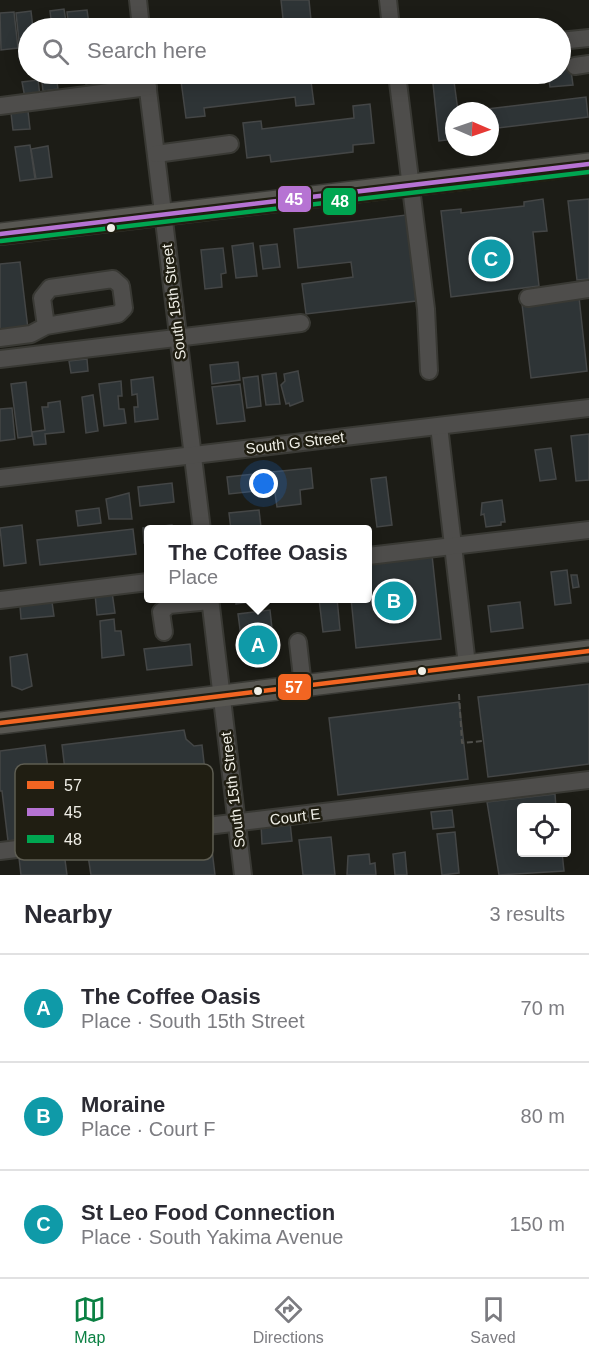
<!DOCTYPE html>
<meta charset="utf-8">
<style>
body{margin:0;font-family:Helvetica,sans-serif;background:#f7f7f7;color:#2b2b33}
.controls{position:absolute;right:18px;bottom:18px;display:grid;overflow:hidden;border-radius:6px;box-shadow:0 3px 15px #0003}
.controls button{width:54px;height:54px;display:grid;place-items:center;padding:0;border:0;border-bottom:2px solid #e1e1e2;background:#fff;color:#2b2b33;font:30px sans-serif}
.compass{position:absolute;left:445px;top:102px;width:54px;height:54px;border-radius:50%;background:#fff;box-shadow:0 3px 15px #0003;rotate:92deg}
.you{position:absolute;left:264px;top:484px;width:21px;height:21px;margin:-15px;border:4px solid #fff;border-radius:50%;background:#1a73e8;box-shadow:0 0 0 9px #1a73e833}
.badge{display:grid;place-items:center;width:39px;height:39px;border-radius:50%;background:#0b8043;color:#fff;font-size:20px;font-weight:700}
.pin{position:absolute;translate:-50% -50%;border:3px solid #fff;box-shadow:0 2px 6px #0006}
.popup{position:absolute;left:144px;top:525px;width:228px;height:78px;box-sizing:border-box;display:grid;place-content:center;border-radius:6px;background:#fff;filter:drop-shadow(0 2px 4px #0005);font-size:20px;white-space:nowrap;color:#7c7c81}
.popup b{font-size:22px;color:#2b2b33}
.popup::after{content:'';position:absolute;left:50%;top:100%;margin-left:-12px;border:12px solid transparent;border-top-color:#fff}
.list{margin:0;padding:0;list-style:none}
h2{display:flex;justify-content:space-between;align-items:center;height:78px;margin:0;padding:0 24px;font-size:26px}
h2 small{font-size:20px;font-weight:400;color:#7c7c81}
.list li{display:grid;grid-template-columns:39px 1fr auto;gap:18px;align-items:center;box-sizing:border-box;height:108px;padding:0 24px;border-top:2px solid #e1e1e2}
.list b{display:block;font-size:22px;white-space:nowrap}
.list p{margin:0;font-size:20px;white-space:nowrap;color:#7c7c81}
.list em{font-size:20px;font-style:normal;color:#7c7c81}
.icon{flex:none;width:33px;height:33px;fill:none;stroke:currentColor;stroke-width:2;stroke-linecap:round;stroke-linejoin:round}
.map{position:relative;flex:none;width:589px;height:875px;overflow:hidden}
.search{position:absolute;background:#fff;box-shadow:0 3px 15px #0003;left:18px;right:18px;top:18px;height:66px;display:flex;align-items:center;gap:15px;box-sizing:border-box;padding:0 21px;border-radius:33px;color:#7c7c81;font-size:22px}
.sheet{height:402px;background:#fff}
nav{display:flex;justify-content:space-around;align-items:center;box-sizing:border-box;height:84px;border-top:2px solid #e1e1e2;background:#fff;font-size:16px;color:#7c7c81}
nav a{display:grid;justify-items:center;gap:3px}
nav .on{color:#0b8043}
.map>svg:first-child{display:block}
.building{fill:#2e3436;stroke:#444646;stroke-width:1.5}
.lines{fill:none;stroke-linecap:round;stroke-linejoin:round}
.minor-casing{stroke:#393934;stroke-width:20}
.major-casing{stroke:#393934;stroke-width:24}
.path{stroke:#50504c;stroke-width:2;stroke-dasharray:6 3;stroke-linecap:butt}
.minor{stroke:#4e4d4b;stroke-width:16}
.major{stroke:#585752;stroke-width:21}
.bus-1-casing{stroke:#201e12;stroke-width:9}
.bus-2-casing{stroke:#201e12;stroke-width:9}
.bus-3-casing{stroke:#201e12;stroke-width:9}
.bus-1{stroke:#f26522;stroke-width:4.5}
.bus-2{stroke:#b673d3;stroke-width:4.5}
.bus-3{stroke:#00a651;stroke-width:4.5}
.bus-dot{fill:#f0efe7;stroke:#201e12;stroke-width:2}
.labels{text-anchor:middle;stroke-width:5;stroke-linejoin:round;paint-order:stroke}
.street-label{font-size:15px;fill:#f0efe7;stroke:#201e12}
.key{fill:#201e12;stroke:#5e5d52;stroke-width:1.5}
.key-label{font-size:16px;fill:#f0efe7}
.line-badge{stroke:#201e12;stroke-width:2}
.badge-label{font-size:16px;text-anchor:middle;font-weight:bold;fill:#fff}
</style>
<div class="map">
<svg width="589" height="875" viewBox="0 0 589 875">
<rect width="100%" height="100%" fill="#1c1c16"/>
<g class="building">
<path d="M281 0H309L311 20H314L315 28H284Z"/>
<path d="M64 9 67 28H52L50 11Z"/>
<path d="M87 10 89 24 84 25V28H69L67 12Z"/>
<path d="M31 11 33 28H28V50L20 51 16 13Z"/>
<path d="M14 12 18 48 1 50 0 13Z"/>
<path d="M278 21 281 28H263L262 26Z"/>
<path d="M446 23 447 28H423V25Z"/>
<path d="M569 57 573 85 550 87 548 74H560V58Z"/>
<path d="M41 74H56L58 89 43 91Z"/>
<path d="M84 74H117L118 79 86 84Z"/>
<path d="M203 74H310L314 104 296 106 295 97 204 108 205 116 186 118 181 81 203 78Z"/>
<path d="M432 74H453L458 111H454V139L439 141Z"/>
<path d="M38 80 40 96 25 98 22 82Z"/>
<path d="M586 97 588 117 490 129V111H470Z"/>
<path d="M370 104 374 143 353 145V152L271 162 270 155 247 158 243 123 261 121 262 129 354 118 353 106Z"/>
<path d="M28 111 30 129 13 130 11 113Z"/>
<path d="M30 145 35 179 20 181 15 147Z"/>
<path d="M48 146 52 177 36 179 31 149Z"/>
<path d="M543 199 547 231 533 232 539 286 451 297 441 211 461 209V213L524 206V202Z"/>
<path d="M589 199V279L577 280 568 201Z"/>
<path d="M406 215 416 301 306 314 302 284 353 277 351 262 298 268 294 229Z"/>
<path d="M253 243 257 276 236 278 232 246Z"/>
<path d="M277 244 280 267 263 269 260 246Z"/>
<path d="M223 248 226 273 221 274 222 287 205 289 201 250Z"/>
<path d="M20 262 28 329 0 332V264Z"/>
<path d="M579 297 587 371 531 378 522 304Z"/>
<path d="M87 359 88 371 71 373 69 361Z"/>
<path d="M238 362 240 380 212 384 210 365Z"/>
<path d="M298 371 303 401 290 406 289 403 286 404 281 385 285 381 284 374Z"/>
<path d="M276 373 280 404 266 405 262 375Z"/>
<path d="M258 376 261 406 247 408 243 378Z"/>
<path d="M153 377 158 419 135 422 134 407H138L137 394 132 395 131 380Z"/>
<path d="M121 381 122 396H118L119 409H124L126 423 104 426 99 384Z"/>
<path d="M26 382 32 436 18 438 11 384Z"/>
<path d="M240 384 245 421 217 424 212 387Z"/>
<path d="M93 395 98 431 86 433 82 397Z"/>
<path d="M60 401 64 432 45 434 46 444 34 445 32 432 45 430 42 407H48V403Z"/>
<path d="M12 408 15 439 0 441V409Z"/>
<path d="M589 434V480L576 481 571 436Z"/>
<path d="M551 448 556 479 540 481 535 450Z"/>
<path d="M311 468 313 488 300 490 301 504 277 507 272 472Z"/>
<path d="M254 474 256 491 229 494 227 477Z"/>
<path d="M386 477 392 525 377 527 371 479Z"/>
<path d="M172 483 174 502 140 506 138 487Z"/>
<path d="M129 493 132 519H109L106 499Z"/>
<path d="M502 500 505 522H501V525L486 527 484 514 481 515 482 503Z"/>
<path d="M99 508 101 523 78 526 76 511Z"/>
<path d="M259 510 261 527 231 530 229 513Z"/>
<path d="M22 525 26 563 4 566 0 528Z"/>
<path d="M172 525 173 530H148V543H144L143 528Z"/>
<path d="M133 529 136 554 40 565 37 540Z"/>
<path d="M432 555 441 639 356 648 351 598H368V561Z"/>
<path d="M567 570 571 603 555 605 551 572Z"/>
<path d="M571 575H577L579 587 573 588Z"/>
<path d="M112 592 115 613 97 615 95 594Z"/>
<path d="M236 598H257V601L236 604Z"/>
<path d="M337 598 340 630 323 632 319 599Z"/>
<path d="M52 602 54 616 21 619 20 606Z"/>
<path d="M520 602 523 628 491 632 488 606Z"/>
<path d="M270 610 275 656 244 660 238 614Z"/>
<path d="M114 619 115 631H121L124 655 102 658 100 621Z"/>
<path d="M190 644 192 665 147 670 144 649Z"/>
<path d="M27 654 32 686 22 690 12 686 10 657Z"/>
<path d="M589 684V764L488 777 478 697Z"/>
<path d="M459 702 468 779 338 795 329 718Z"/>
<path d="M184 730 186 739 194 746 202 745 210 815 167 820 161 771 157 772 158 778 120 783V776L114 777 120 823 72 829 62 745Z"/>
<path d="M45 745 56 835 8 841 2 791H0V751Z"/>
<path d="M555 794 556 808H522V852H562L564 871 499 875 487 802Z"/>
<path d="M452 810 454 827 433 829 431 812Z"/>
<path d="M290 822 292 841 262 844 261 824Z"/>
<path d="M455 832 459 873 442 875 437 834Z"/>
<path d="M210 833 215 875H91L87 849Z"/>
<path d="M331 837 335 875H303L299 840Z"/>
<path d="M64 852 67 875H21L19 858Z"/>
<path d="M405 852 407 875H395L393 854Z"/>
<path d="M369 854 370 864 375 863 376 875H347L348 856Z"/>
</g>
<g class="lines">
<g class="minor-casing">
<g id="minor">
<path d="M138 0 141 28"/>
<path d="M388 0 391 28"/>
<path d="M560 41 589 38"/>
<path d="M575 66 589 64"/>
<path d="M146 74 202 530"/>
<path d="M397 74 426 309 429 371"/>
<path d="M0 106 148 87"/>
<path d="M156 154 230 144"/>
<path d="M528 298 589 289"/>
<path d="M0 338 31 334 46 326 118 314 124 308 121 286 113 279 50 288 42 298 46 326"/>
<path d="M0 359 301 323"/>
<path d="M439 426 467 665"/>
<path d="M0 478 589 408"/>
<path d="M368 556 589 530"/>
<path d="M210 598 243 875"/>
<path d="M0 600 148 582"/>
<path d="M164 632 161 612 169 605 210 601"/>
<path d="M298 642 303 686"/>
<path d="M0 851 589 780"/>
</g>
</g>
<g class="major-casing">
<g id="major">
<path d="M0 234 589 164"/>
<path d="M0 723 589 651"/>
</g>
</g>
<path class="path" d="M459 694 462 743 483 741"/>
<use href="#minor" class="minor"/>
<use href="#major" class="major"/>
<g class="bus-1-casing">
<path id="bus-1" d="M0 723 589 651"/>
</g>
<g class="bus-2-casing">
<path id="bus-2" d="M0 234 589 164"/>
</g>
<g class="bus-3-casing">
<path id="bus-3" d="M1 241 589 172"/>
</g>
<use href="#bus-1" class="bus-1"/>
<use href="#bus-2" class="bus-2"/>
<use href="#bus-3" class="bus-3"/>
</g>
<g class="bus-dot">
<circle cx="111" cy="228" r="5"/>
<circle cx="422" cy="671" r="5"/>
<circle cx="258" cy="691" r="5"/>
</g>
<g class="labels">
<g class="street-label">
<text transform="translate(174 302) rotate(-97)" y="5">South 15th Street</text>
<text transform="translate(295 443) rotate(-7)" y="5">South G Street</text>
<text transform="translate(233 790) rotate(-97)" y="5">South 15th Street</text>
<text transform="translate(295 817) rotate(-7)" y="5">Court E</text>
</g>
</g>
<rect x="15" y="764" width="198" height="96" rx="9" class="key"/>
<rect x="27" y="781" width="27" height="8" fill="#f26522"/>
<rect x="27" y="808" width="27" height="8" fill="#b673d3"/>
<rect x="27" y="835" width="27" height="8" fill="#00a651"/>
<g class="key-label">
<text x="64" y="791">57</text>
<text x="64" y="818">45</text>
<text x="64" y="845">48</text>
</g>
<g class="line-badge">
<rect x="277" y="185" width="35" height="28" rx="6" fill="#b673d3"/>
<rect x="322" y="187" width="35" height="29" rx="6" fill="#00a651"/>
<rect x="277" y="673" width="35" height="28" rx="6" fill="#f26522"/>
</g>
<g class="badge-label">
<text x="294" y="205">45</text>
<text x="340" y="207">48</text>
<text x="294" y="693">57</text>
</g>
</svg>
<div class="controls">
<button><svg class="icon" aria-label="locate" viewBox="0 0 24 24"><circle cx="12" cy="12" r="6"/><path d="M12 2v4M12 18v4M2 12h4M18 12h4"/></svg></button>
</div>
<svg class="compass" viewBox="-18 -18 36 36"><path d="M0-13l5 13h-10z" fill="#e53935"/><path d="M0 13l5-13h-10z" fill="#7c7c81"/></svg>
<div class="you"></div>
<div class="pin badge" style="left:258px;top:645px;background:#0f9aa8">A</div>
<div class="popup"><b>The Coffee Oasis</b>Place</div>
<div class="pin badge" style="left:394px;top:601px;background:#0f9aa8">B</div>
<div class="pin badge" style="left:491px;top:259px;background:#0f9aa8">C</div>
<div class="search"><svg class="icon" aria-label="search" viewBox="0 0 24 24"><circle cx="10" cy="10" r="6"/><path d="M15 15l6 6"/></svg>Search here</div>
</div>
<section class="sheet">
<h2>Nearby<small>3 results</small></h2>
<ul class="list">
<li><span class="badge" style="background:#0f9aa8">A</span><div><b>The Coffee Oasis</b><p>Place · South 15th Street</p></div><em>70 m</em></li>
<li><span class="badge" style="background:#0f9aa8">B</span><div><b>Moraine</b><p>Place · Court F</p></div><em>80 m</em></li>
<li><span class="badge" style="background:#0f9aa8">C</span><div><b>St Leo Food Connection</b><p>Place · South Yakima Avenue</p></div><em>150 m</em></li>
</ul>
</section>
<nav>
<a class="on"><svg class="icon" aria-label="map" viewBox="0 0 24 24"><path d="M3 6l6-2 6 2 6-2v14l-6 2-6-2-6 2zM9 4v14M15 6v14"/></svg>Map</a>
<a><svg class="icon" aria-label="directions" viewBox="0 0 24 24"><path d="M12 3l9 9-9 9-9-9zM9 14v-3h6M13 9l2 2-2 2"/></svg>Directions</a>
<a><svg class="icon" aria-label="saved" viewBox="0 0 24 24"><path d="M7 4h10v16l-5-4-5 4z"/></svg>Saved</a>
</nav>
